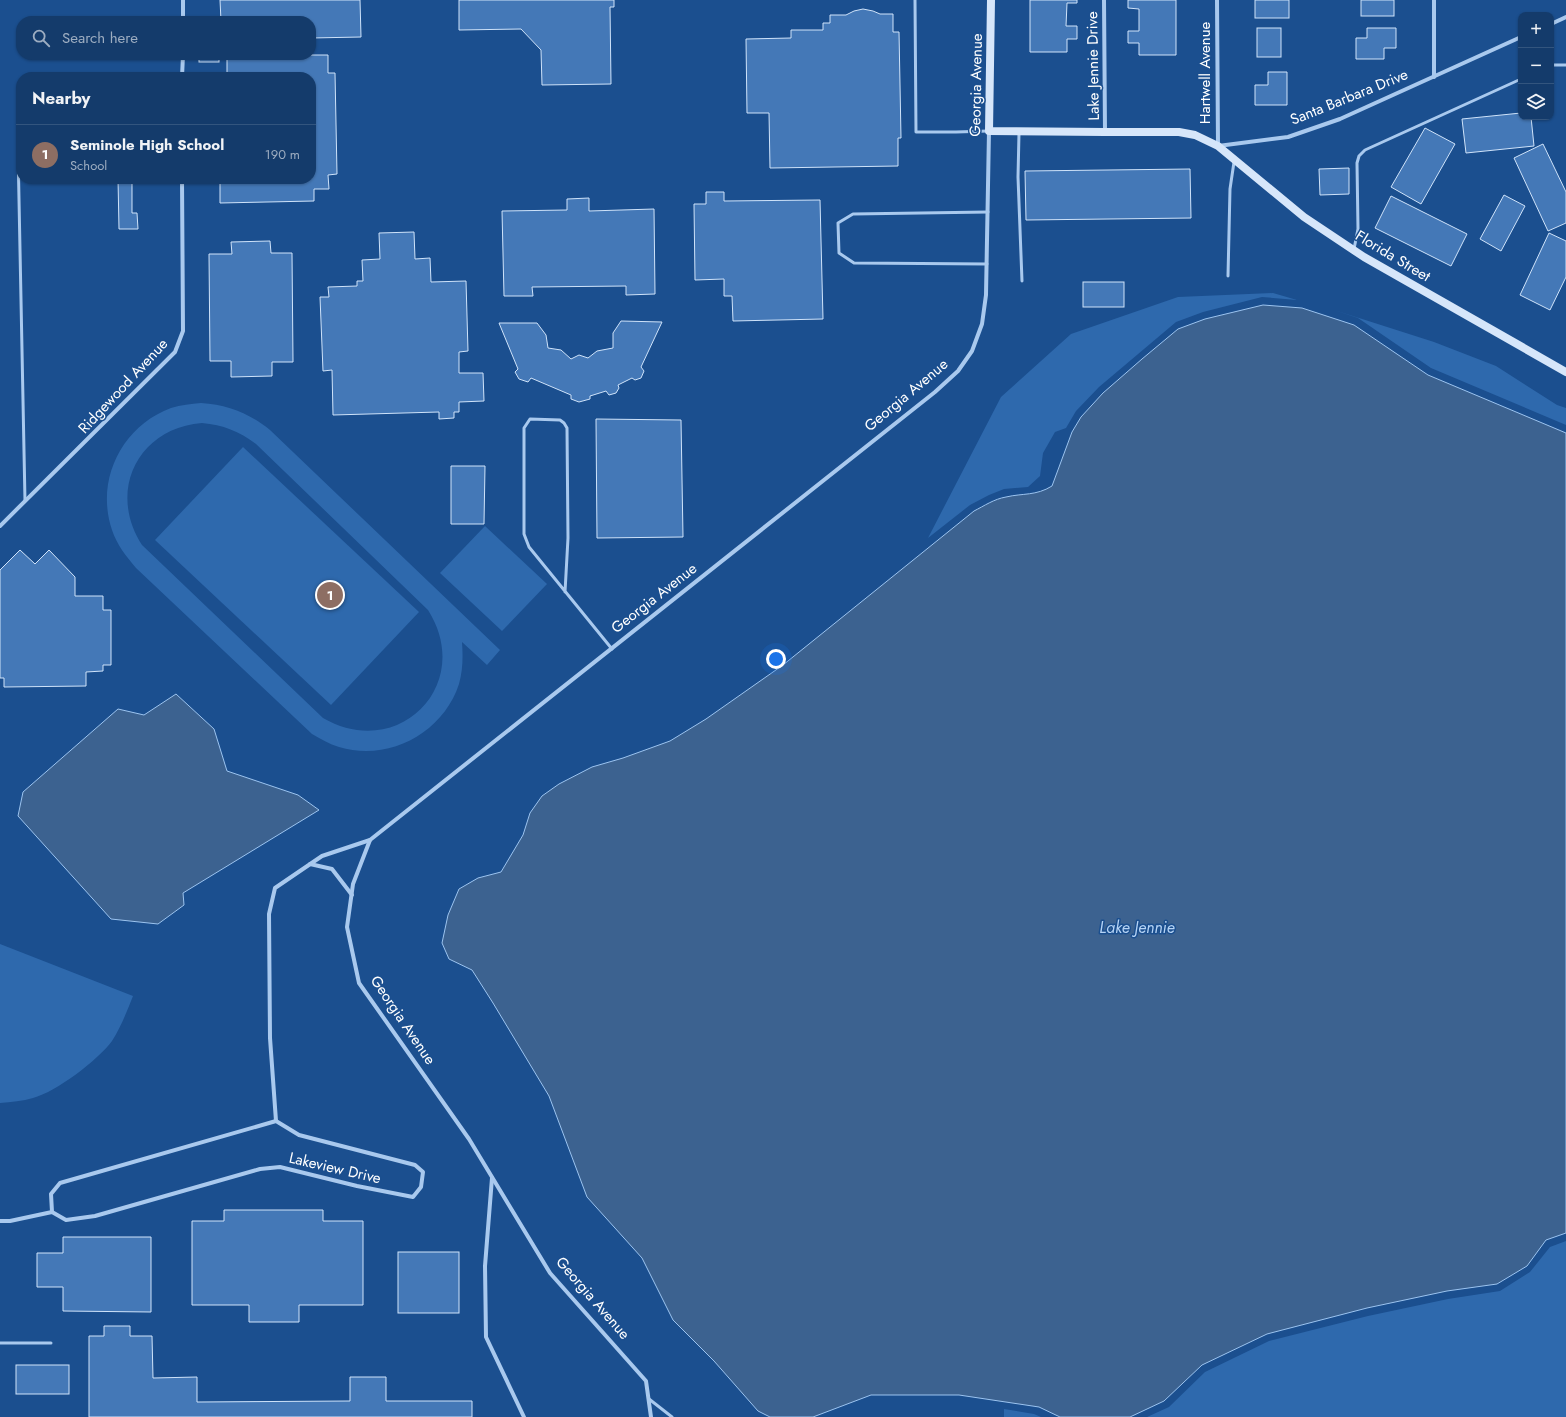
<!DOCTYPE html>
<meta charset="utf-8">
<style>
body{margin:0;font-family:Jost,sans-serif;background:#214673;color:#f1f3f6}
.controls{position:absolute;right:12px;top:12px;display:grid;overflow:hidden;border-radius:8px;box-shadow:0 1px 3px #0004}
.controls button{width:36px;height:36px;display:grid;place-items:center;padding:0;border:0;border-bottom:1px solid #33557e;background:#143b6b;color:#f1f3f6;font:20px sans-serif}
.you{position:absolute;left:776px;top:659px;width:14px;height:14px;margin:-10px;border:3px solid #fff;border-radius:50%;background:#1a73e8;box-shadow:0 0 0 6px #1a73e833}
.badge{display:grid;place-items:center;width:26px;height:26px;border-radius:50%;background:#ffd166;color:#fff;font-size:13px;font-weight:700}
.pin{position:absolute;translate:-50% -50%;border:2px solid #fff;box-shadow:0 1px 4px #0006}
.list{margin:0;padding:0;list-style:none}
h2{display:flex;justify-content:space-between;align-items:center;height:52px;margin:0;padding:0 16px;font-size:17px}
h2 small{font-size:13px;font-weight:400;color:#9dadc1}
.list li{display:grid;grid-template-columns:26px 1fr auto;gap:12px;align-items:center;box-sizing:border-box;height:60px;padding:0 16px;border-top:1px solid #33557e}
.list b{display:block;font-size:15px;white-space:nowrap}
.list p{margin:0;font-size:13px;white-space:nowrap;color:#9dadc1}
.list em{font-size:13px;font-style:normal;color:#9dadc1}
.icon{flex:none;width:22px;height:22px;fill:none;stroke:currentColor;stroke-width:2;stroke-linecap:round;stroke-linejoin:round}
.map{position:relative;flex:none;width:1566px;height:1417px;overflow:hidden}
.search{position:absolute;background:#143b6b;box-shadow:0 1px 3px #0004;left:16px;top:16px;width:300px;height:44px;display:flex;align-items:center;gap:10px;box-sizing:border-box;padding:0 14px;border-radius:16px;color:#9dadc1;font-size:15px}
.panel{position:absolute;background:#143b6b;box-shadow:0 1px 3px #0004;left:16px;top:72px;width:300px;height:112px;border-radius:16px}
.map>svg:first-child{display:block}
.green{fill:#2e69ad;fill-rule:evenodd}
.water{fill:#3c6290;stroke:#9cc4f0}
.building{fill:#4478b7;stroke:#cfe3fa}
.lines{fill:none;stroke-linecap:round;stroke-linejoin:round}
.lane{stroke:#a9c9ee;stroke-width:3}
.street{stroke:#a9c9ee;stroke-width:4}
.secondary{stroke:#d6e6fa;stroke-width:8}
.labels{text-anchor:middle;stroke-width:3;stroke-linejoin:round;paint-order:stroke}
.street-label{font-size:15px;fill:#fff;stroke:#1b4f8f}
.water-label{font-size:16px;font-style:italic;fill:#b5d3f5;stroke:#1b4f8f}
</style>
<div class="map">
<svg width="1566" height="1417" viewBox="0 0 1566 1417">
<rect width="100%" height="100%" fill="#1b4f8f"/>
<g class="green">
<path d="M1273 293 1297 300 1262 297 1203 312 1176 322 1099 387 1076 411 1066 428 1055 432 1043 453 1040 476 1028 487 1004 489 989 495 970 505 928 538 1001 397 1071 334 1178 297Z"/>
<path d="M1334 310 1434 342 1496 366 1557 405 1566 408V425L1431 368 1358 318Z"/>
<path d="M201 403C228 405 249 413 270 430L500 650 487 665 462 642C463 656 463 670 459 684 443 733 389 762 339 747 329 744 321 739 312 734L136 568C126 556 117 545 112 530 95 480 122 426 171 408 181 405 191 404 201 403ZM202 423C223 425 239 431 256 444L428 610C475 684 399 762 323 718L142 545C107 491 138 428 202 423Z"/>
<path d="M243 447 419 612 331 705 155 540Z"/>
<path d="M485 526 547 584 502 631 440 573Z"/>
<path d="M0 944 133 996C127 1011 121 1027 112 1041 98 1060 56 1092 33 1098 23 1101 11 1102 0 1103Z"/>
<path d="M1566 1241V1417H1147L1169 1407 1205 1372 1269 1341 1368 1316 1448 1299 1500 1291 1530 1272 1550 1247Z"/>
<path d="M1004 1409 1034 1414 1041 1417H1004Z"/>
</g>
<g class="water">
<path d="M1263 305 1302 308 1354 325 1428 375 1566 433V1233L1546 1240 1527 1266 1497 1284 1447 1291 1367 1308 1267 1334 1202 1365 1164 1401 1130 1417H1060L1039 1407 959 1395H871L813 1417H770L758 1411 714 1361 673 1320 642 1258 587 1197 549 1096 493 1003 472 970 449 959 442 943 448 915 459 889 478 878 501 872 523 835 530 813 542 796 559 784 592 767 623 758 670 741 706 719 783 665 974 511C984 506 994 499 1006 497 1023 493 1036 496 1052 486L1072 432 1081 417 1103 393 1142 359 1178 329 1205 319Z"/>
<path d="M176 694 214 729 227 771 298 795 319 810 183 893 184 905 158 924 111 919 18 816 23 792 118 709 144 715Z"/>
</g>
<g class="building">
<path d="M220 0H360L361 37 311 38V21H221Z"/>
<path d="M459 0H614V7H610L611 84 542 85 541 50 521 29 459 30Z"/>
<path d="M1030 0H1077V3H1067L1066 26H1077V39H1067V52H1030Z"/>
<path d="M1128 0H1176V55H1139V43H1128V31H1139V9L1128 8Z"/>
<rect x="1255" y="0" width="34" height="18"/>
<rect x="1361" y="0" width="33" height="16"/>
<path d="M863 9 873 11 880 14H893V32H899L901 138H898V166L770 168 769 113H747L746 39 791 38V30H823V23H830V15H846L854 11Z"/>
<rect x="1257" y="28" width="24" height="29"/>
<path d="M1367 28H1396V48H1384V59H1356V38H1367Z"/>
<rect x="199" y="55" width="20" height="7"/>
<path d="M244 55H328V73H335L337 174 328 175 329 189H314V201L220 203V179H311V77H227V56Z"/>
<path d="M1268 72H1287V105H1255V85H1268Z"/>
<path d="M1521 113V117H1531L1534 146 1466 153 1462 119Z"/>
<path d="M1425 128 1455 144 1421 204 1391 187Z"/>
<path d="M1543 144 1566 192V223L1548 231 1514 158Z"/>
<path d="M1349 168V194L1320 195 1319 169Z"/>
<path d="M1190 169 1191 218 1026 220 1025 171Z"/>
<path d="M118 179H132V213H137L138 229H119Z"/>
<path d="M706 192H724V201L820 200 823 319 733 321 732 296H724V279L695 280 694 204H706Z"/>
<path d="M1504 195 1525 206 1501 251 1480 239Z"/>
<path d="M1391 196 1467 234 1451 266 1375 228Z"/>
<path d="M589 198V211L654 209 655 294 626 295V286L532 287 533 296H504L502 211 567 210V199Z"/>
<path d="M414 232 415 259 430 258 431 282 466 281 468 351 459 352V373H483L484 401 459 402V412H454V418L439 419V412L333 415 332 370 323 371 320 297H329L328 287 357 286V281H363L362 260 380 259 379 233Z"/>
<path d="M1549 233 1566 241V277L1550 310 1520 295Z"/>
<path d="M270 241 271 253H292L293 362H272V376L231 377V361H210L209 254H232L231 242Z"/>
<rect x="1083" y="282" width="41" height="25"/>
<path d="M621 321 662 322 641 367 644 371 641 378 635 380 632 378 618 385 619 388 616 393 609 395 606 391 590 396V399L579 402 571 399V395L531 378 528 382 519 379 515 372 518 369 499 323H537L546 335 548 348 561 350 571 359 579 355 588 358 597 351 613 348V333Z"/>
<path d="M596 419 681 420 683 537 597 538Z"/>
<path d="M451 466H485L484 524H451Z"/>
<path d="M20 550 35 564 49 550 75 577V596H103V610H111V665H103V671L86 672V686L4 687V678H0V570Z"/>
<path d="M224 1210H323V1221H363V1305H299V1322H249V1305H192V1221H224Z"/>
<path d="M63 1237H151V1312L63 1311V1287H37V1253H63Z"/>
<rect x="398" y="1252" width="61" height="61"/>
<path d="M104 1326H130V1336H152L153 1378 197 1377V1402L350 1401V1377H386V1401H472V1417H89V1336H104Z"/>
<rect x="16" y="1365" width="53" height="29"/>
</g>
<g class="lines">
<g class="lane">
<path d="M915 0 916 132H956L988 131"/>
<path d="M1551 65H1566"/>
<path d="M1019 133 1018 177 1022 281"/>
<path d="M21 135 18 149 25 501"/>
<path d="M1354 249 1358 229 1357 163 1359 156 1365 150 1521 79"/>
<path d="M987 264 854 263 839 253 838 223 853 214 988 212"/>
<path d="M1228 276 1230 189 1234 162"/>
<path d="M565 592 568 538 567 428 564 423 560 420 530 419 524 428V534L529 547 612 649"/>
<path d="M0 1343H51"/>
<path d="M649 1399 672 1417"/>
</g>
<g class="street">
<path d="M1104 0 1105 132"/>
<path d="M1217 0 1218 146 1288 137 1340 119 1521 37"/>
<path d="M1434 0V77"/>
<path d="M183 21V0"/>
<path d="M1551 24 1566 17"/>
<path d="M182 77 183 55"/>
<path d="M0 526 175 352 183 331 182 179"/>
<path d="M310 864 332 869 352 895"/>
<path d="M276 1121 299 1135 415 1165 423 1172 421 1187 413 1197 357 1186 280 1167 260 1169 95 1216 66 1220 52 1212 51 1194 60 1183Z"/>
<path d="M276 1121 270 1038 269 914 275 888 322 856 370 840"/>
<path d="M492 1178 485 1266 486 1337 524 1417"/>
<path d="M0 1221H10L52 1212"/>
<path d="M651 1417 646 1381 550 1273 469 1139 359 983 347 927 353 884 370 840 935 392 958 371 972 351 982 324 986 295 989 131"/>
</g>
<path class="secondary" d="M991 0 989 131 1105 132H1179L1195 135 1218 146 1304 217 1364 257 1566 372"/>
</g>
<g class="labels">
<g class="street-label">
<text transform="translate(1093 66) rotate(-91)" y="5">Lake Jennie Drive</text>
<text transform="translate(1205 73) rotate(-90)" y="5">Hartwell Avenue</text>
<text transform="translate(976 85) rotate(-89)" y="5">Georgia Avenue</text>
<text transform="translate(1349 97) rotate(-22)" y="5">Santa Barbara Drive</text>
<text transform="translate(1393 256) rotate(31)" y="5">Florida Street</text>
<text transform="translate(123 386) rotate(-47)" y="5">Ridgewood Avenue</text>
<text transform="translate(906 395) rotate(-40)" y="5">Georgia Avenue</text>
<text transform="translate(654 598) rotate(-38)" y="5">Georgia Avenue</text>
<text transform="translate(403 1020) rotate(56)" y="5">Georgia Avenue</text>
<text transform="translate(335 1168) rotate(13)" y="5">Lakeview Drive</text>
<text transform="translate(593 1298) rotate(49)" y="5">Georgia Avenue</text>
</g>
<g class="water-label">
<text x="1137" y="933">Lake Jennie</text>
</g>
</g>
</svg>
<div class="controls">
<button>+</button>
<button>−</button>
<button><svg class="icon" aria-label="layers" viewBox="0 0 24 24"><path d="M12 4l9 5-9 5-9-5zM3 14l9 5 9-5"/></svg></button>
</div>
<div class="you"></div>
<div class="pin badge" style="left:330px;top:595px;background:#8d6e63">1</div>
<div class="search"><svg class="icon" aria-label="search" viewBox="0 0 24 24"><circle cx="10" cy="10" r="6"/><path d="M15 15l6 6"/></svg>Search here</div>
<section class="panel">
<h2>Nearby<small></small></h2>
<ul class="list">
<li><span class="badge" style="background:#8d6e63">1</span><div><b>Seminole High School</b><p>School</p></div><em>190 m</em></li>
</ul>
</section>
</div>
